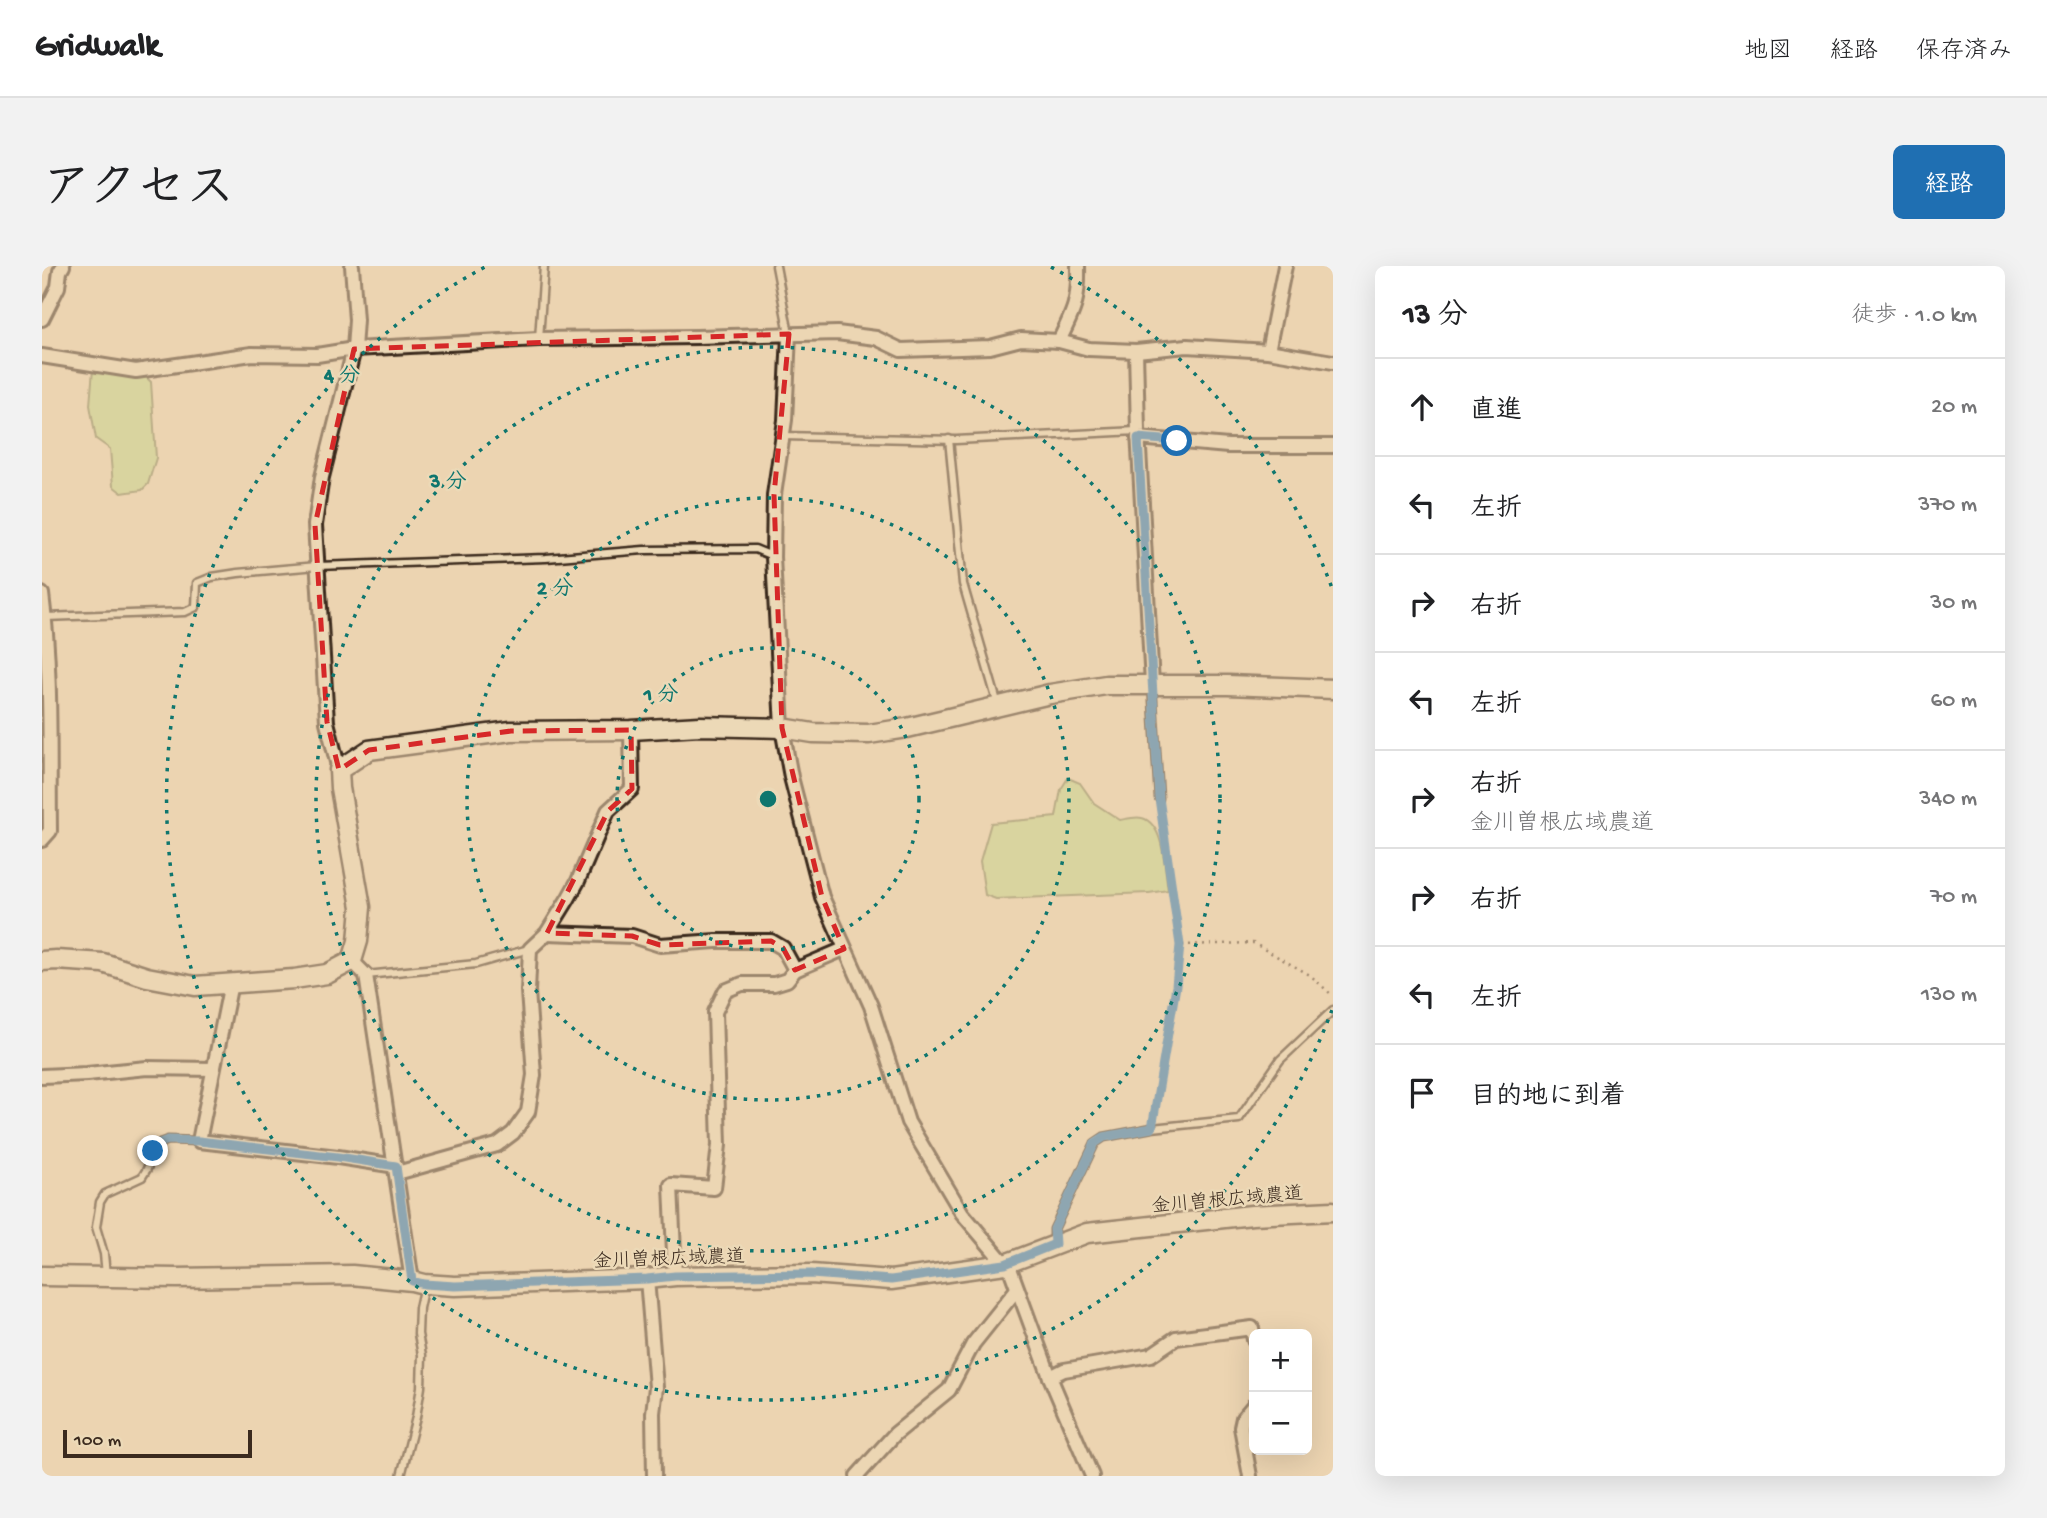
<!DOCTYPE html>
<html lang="ja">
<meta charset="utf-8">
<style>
body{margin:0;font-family:"Gochi Hand","Klee One",sans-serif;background:#f2f2f2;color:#202124}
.controls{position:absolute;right:21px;bottom:21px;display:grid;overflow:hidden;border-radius:10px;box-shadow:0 7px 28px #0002}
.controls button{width:63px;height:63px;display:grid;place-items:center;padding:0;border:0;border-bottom:2px solid #e0e0e0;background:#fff;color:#202124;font:35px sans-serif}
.scale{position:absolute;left:21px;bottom:18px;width:189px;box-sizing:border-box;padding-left:7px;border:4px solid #3b2a1e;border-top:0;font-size:19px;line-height:24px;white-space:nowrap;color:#3b2a1e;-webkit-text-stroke:5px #ecd9b7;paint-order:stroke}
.stop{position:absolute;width:21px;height:21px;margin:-16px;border:5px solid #1f6fb2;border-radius:50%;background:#fff}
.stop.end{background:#1f6fb2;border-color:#fff;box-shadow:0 2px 7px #0008}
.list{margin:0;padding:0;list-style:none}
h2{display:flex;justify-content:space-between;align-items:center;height:91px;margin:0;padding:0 28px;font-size:30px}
h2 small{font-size:23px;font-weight:400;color:#757577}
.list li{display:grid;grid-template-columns:46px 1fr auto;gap:21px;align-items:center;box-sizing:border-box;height:98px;padding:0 28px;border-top:2px solid #e0e0e0}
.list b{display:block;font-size:26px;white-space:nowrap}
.list p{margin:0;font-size:23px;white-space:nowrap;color:#757577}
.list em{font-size:23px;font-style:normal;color:#757577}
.icon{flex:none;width:38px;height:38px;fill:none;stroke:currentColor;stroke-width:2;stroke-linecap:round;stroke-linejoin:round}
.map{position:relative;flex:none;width:1291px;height:1210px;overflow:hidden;border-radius:10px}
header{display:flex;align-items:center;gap:42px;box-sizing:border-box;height:98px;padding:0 35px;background:#fff;border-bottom:2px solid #e0e0e0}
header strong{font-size:33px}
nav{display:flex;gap:38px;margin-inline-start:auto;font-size:24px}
.intro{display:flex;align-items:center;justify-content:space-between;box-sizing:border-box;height:168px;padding:0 42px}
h1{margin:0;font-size:49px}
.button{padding:18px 32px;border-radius:10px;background:#1f6fb2;color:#fff;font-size:24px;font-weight:700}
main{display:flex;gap:42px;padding:0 42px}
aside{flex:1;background:#fff;border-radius:10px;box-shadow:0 7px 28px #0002}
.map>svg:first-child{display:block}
.green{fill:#c2d489;stroke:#7e7f54;stroke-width:2}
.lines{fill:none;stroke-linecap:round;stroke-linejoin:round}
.lane-casing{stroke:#3b2a1e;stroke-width:11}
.street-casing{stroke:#3b2a1e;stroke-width:18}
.secondary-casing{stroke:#3b2a1e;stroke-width:23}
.path{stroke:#3b2a1e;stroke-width:2.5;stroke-dasharray:2 5;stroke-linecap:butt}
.lane{stroke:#ecd9b7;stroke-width:6}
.street{stroke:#ecd9b7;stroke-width:12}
.secondary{stroke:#ecd9b7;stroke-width:18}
.route{stroke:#1f6fb2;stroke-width:9}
.marked{fill:none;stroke:#d62828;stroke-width:5;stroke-dasharray:14 9;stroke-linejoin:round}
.ring{fill:none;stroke:#0f766e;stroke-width:3.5;stroke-dasharray:3.5 7}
.labels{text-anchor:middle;stroke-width:5;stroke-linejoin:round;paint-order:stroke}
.street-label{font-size:19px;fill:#3b2a1e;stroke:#ecd9b7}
.centre{fill:#0f766e;stroke:#ecd9b7;stroke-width:3.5}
.ring-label{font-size:21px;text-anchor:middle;font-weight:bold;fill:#0f766e;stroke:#ecd9b7;stroke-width:5;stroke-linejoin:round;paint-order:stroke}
</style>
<header>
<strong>Gridwalk</strong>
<nav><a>地図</a><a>経路</a><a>保存済み</a></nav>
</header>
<div class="intro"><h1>アクセス</h1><a class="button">経路</a></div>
<main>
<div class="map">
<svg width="1291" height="1210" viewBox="0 0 1291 1210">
<rect width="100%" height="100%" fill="#ecd4b1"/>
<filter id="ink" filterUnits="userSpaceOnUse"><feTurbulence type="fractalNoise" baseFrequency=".0143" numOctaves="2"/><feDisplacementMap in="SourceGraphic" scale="14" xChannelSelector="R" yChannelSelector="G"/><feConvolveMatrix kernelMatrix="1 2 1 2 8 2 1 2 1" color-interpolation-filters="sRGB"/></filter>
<g filter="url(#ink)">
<g class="green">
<path d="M51 103 102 109 109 116 114 192 106 218 100 224 80 227 71 220 68 183 54 173 48 139Z"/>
<path d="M1026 512 1038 517 1052 537 1078 554C1084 553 1094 550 1100 552 1123 558 1123 605 1126 624L1107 627 954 633 943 629 938 595 949 557 1014 551 1019 523Z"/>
</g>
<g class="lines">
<g class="lane-casing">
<g id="lane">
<path d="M734 0 747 68"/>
<path d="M497 73 502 0"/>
<path d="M741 170 914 174 1095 165"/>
<path d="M907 173 921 318 956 439"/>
<path d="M3 351 143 346 154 341 155 317 170 311 196 307 275 300 504 292 602 284 713 283 730 290"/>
<path d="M1110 419 1117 532"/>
<path d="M324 709 434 698 487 683"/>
<path d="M1012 976V963L1053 877 1062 871 1110 862 1197 853 1238 794 1291 744"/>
<path d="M64 1009 62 988 54 961 58 936 63 928 100 911 105 903 111 885 118 877 126 874 157 875"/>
<path d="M359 1210 374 1151 379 1121 380 1089 376 1068 377 1042 382 1019"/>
</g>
</g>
<g class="street-casing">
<g id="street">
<path d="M0 53 16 21 18 5 21 0"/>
<path d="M747 68 743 154 732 229 731 291 740 462 749 511 780 631 829 740 866 856 920 947 963 998"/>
<path d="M1017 75C1032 45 1037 35 1036 0"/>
<path d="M1094 85 1096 165 1110 418"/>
<path d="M1226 85 1243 0"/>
<path d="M0 90 94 105 210 88 275 89 312 83 497 73 655 71 795 67 834 72 859 84 948 81 979 73 1017 75 1047 83 1094 85 1145 80 1226 85 1291 96"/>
<path d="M1096 172 1186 180H1291"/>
<path d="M0 328C10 406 7 486 8 565L0 574"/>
<path d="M297 504 285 456 273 259 280 211 312 83 314 54 310 0"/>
<path d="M505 667 590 670 618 679 674 675H729L741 682 753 704"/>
<path d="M310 695 324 709 370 1015"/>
<path d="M189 717 157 875 296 891 354 900"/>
<path d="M0 810 45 808 105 802 171 803"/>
<path d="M355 907 455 879 471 867 486 846 492 809 486 725 488 683 505 667 526 633 536 615 566 545 590 523 589 464"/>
<path d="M966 997 1008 1111 1050 1210"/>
<path d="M633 1010 629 919 672 922 677 879 673 746 683 725 700 718H732L745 714 753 704 802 683"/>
<path d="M605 1013 614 1121 611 1147 612 1210"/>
<path d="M1008 1111 1022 1104 1109 1089 1134 1072 1210 1062 1212 1074"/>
<path d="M815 1210 853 1168 907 1124 931 1078 975 1023"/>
<path d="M1208 1210 1199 1161 1201 1152 1212 1139"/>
</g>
</g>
<g class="secondary-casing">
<g id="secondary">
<path d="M0 695 14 694 61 697 105 711 153 720 252 713 285 708 310 695 316 675 319 641 298 522 297 504 327 484 469 465 589 464 658 460 740 462 771 467 827 468 865 462 1008 428 1064 419H1186L1291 423"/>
<path d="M0 1010 135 1012 310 1009 370 1015 382 1018 413 1020 605 1013 633 1010 769 1008 849 1014 963 998 1045 967 1210 949 1291 945"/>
</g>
</g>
<g class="path">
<path d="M1140 679 1211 677 1268 709 1291 730"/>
<path d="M1111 854 1134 720 1138 679 1118 539"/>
</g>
<use href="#lane" class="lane"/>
<use href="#street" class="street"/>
<use href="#secondary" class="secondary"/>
</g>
</g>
<g class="lines" filter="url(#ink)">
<path class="route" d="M111 885 118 877 126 874 157 875 296 891 354 900 370 1015 382 1018 413 1020 605 1013 633 1010 769 1008 849 1014 963 998 1013 978 1012 963 1053 877 1062 871 1110 862 1134 720 1138 679 1117 532 1096 172 1135 175"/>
</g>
<path d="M0 0H1291V1210H0ZM747 68 732 229 740 462 780 631 802 683 753 704 741 682 729 675 618 679 590 670 505 667 566 545 590 523 589 464 469 465 327 484 297 504 285 456 273 259 312 83Z" fill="#ecd4b1" fill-opacity=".55" fill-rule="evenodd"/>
<path class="marked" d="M747 68 732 229 740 462 780 631 802 683 753 704 741 682 729 675 618 679 590 670 505 667 566 545 590 523 589 464 469 465 327 484 297 504 285 456 273 259 312 83Z"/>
<g class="ring">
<circle cx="726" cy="533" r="151"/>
<circle cx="726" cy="533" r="301"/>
<circle cx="726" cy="533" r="452"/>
<path d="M1290 744A602 602 0 1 1 443 1M1009 1A602 602 0 0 1 1290 322"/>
</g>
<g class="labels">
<g class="street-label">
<text transform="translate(1185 932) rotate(-5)" y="7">金川曽根広域農道</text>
<text transform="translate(627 991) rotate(-2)" y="7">金川曽根広域農道</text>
</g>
</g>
<circle cx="726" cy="533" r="10" class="centre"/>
<g class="ring-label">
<text x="300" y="115">4 分</text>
<text x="406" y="221">3 分</text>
<text x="513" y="328">2 分</text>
<text x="619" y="434">1 分</text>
</g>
</svg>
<div class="controls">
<button>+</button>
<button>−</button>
</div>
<div class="scale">100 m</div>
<div class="stop" style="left:1135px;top:175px"></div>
<div class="stop end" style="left:111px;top:885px"></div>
</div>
<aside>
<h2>13 分<small>徒歩 · 1.0 km</small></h2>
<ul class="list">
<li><svg class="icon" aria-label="ahead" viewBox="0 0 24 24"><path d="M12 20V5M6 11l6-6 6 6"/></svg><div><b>直進</b></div><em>20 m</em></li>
<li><svg class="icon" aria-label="left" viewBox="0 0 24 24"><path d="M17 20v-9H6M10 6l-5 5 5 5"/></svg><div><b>左折</b></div><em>370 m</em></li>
<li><svg class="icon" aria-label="right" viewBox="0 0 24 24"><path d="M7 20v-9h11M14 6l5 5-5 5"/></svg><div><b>右折</b></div><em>30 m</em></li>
<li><svg class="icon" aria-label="left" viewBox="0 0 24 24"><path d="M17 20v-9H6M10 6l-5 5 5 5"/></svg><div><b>左折</b></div><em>60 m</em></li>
<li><svg class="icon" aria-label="right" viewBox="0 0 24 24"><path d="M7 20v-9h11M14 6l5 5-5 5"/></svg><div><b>右折</b><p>金川曽根広域農道</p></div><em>340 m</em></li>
<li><svg class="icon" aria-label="right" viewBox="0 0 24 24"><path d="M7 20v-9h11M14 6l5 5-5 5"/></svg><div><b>右折</b></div><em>70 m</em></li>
<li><svg class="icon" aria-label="left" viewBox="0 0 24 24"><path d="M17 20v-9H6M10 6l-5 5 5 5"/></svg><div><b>左折</b></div><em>130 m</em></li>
<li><svg class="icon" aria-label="arrive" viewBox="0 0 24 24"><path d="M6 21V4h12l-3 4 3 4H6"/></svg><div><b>目的地に到着</b></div></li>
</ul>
</aside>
</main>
